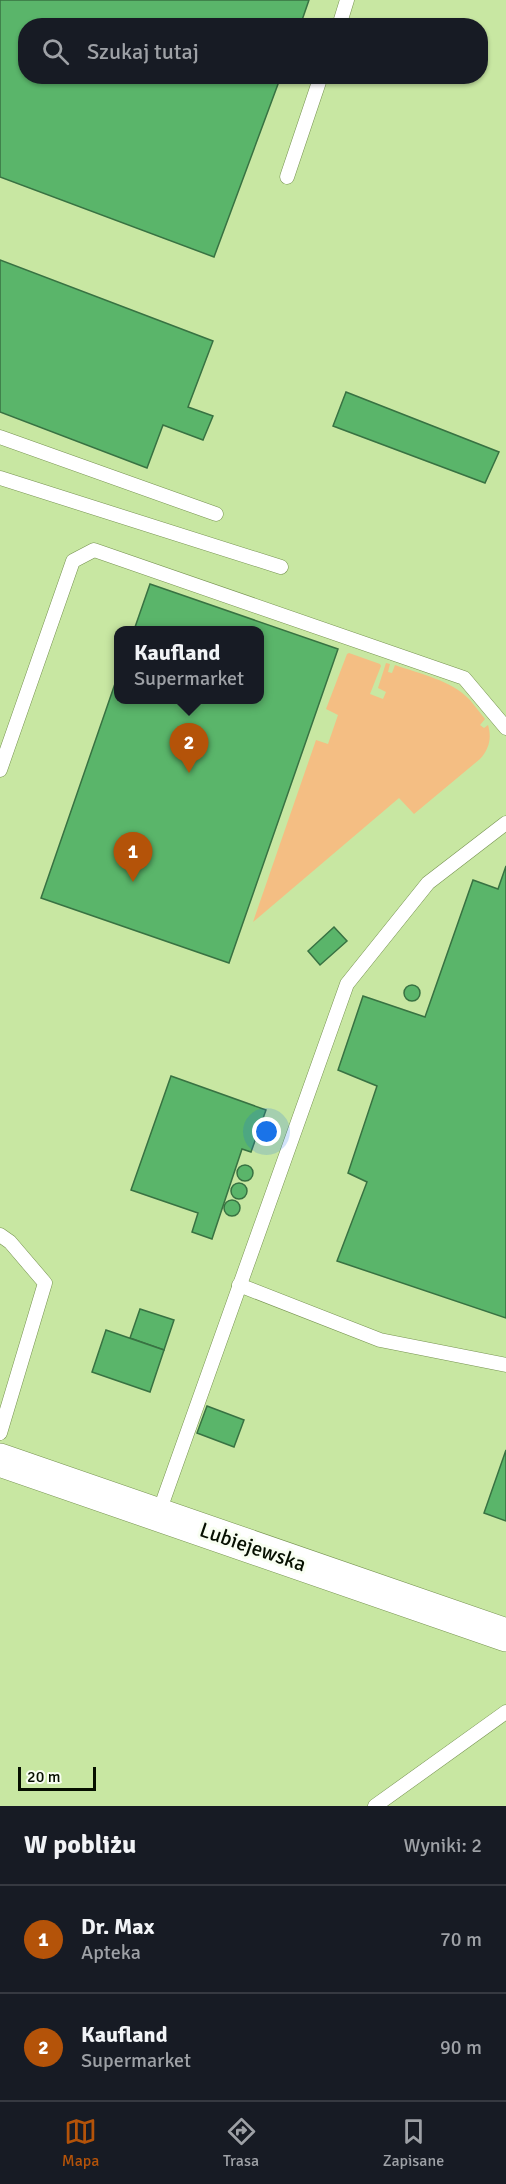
<!DOCTYPE html>
<html lang="pl">
<meta charset="utf-8">
<style>
body{margin:0;font-family:Signika,sans-serif;background:#242831;color:#f1f3f6}
.scale{position:absolute;left:18px;bottom:15px;width:78px;box-sizing:border-box;padding-left:6px;border:3px solid #060f00;border-top:0;font-size:16px;line-height:21px;white-space:nowrap;color:#060f00;-webkit-text-stroke:4px #f8fef1;paint-order:stroke}
.you{position:absolute;left:267px;top:1132px;width:21px;height:21px;margin:-15px;border:4px solid #fff;border-radius:50%;background:#1a73e8;box-shadow:0 0 0 9px #1a73e833}
.badge{display:grid;place-items:center;width:39px;height:39px;border-radius:50%;background:#b45309;color:#fff;font-size:20px;font-weight:700}
.pin{position:absolute;translate:-50% -50px;filter:drop-shadow(0 2px 3px #0008)}
.pin::after{content:'';position:absolute;top:32px;width:21px;height:18px;background:inherit;clip-path:polygon(0 0,100% 0,50% 100%)}
.popup{position:absolute;left:114px;top:626px;width:150px;height:78px;box-sizing:border-box;display:grid;place-content:center;border-radius:12px;background:#171b24;filter:drop-shadow(0 2px 4px #0005);font-size:20px;white-space:nowrap;color:#9ea1a6}
.popup b{font-size:22px;color:#f1f3f6}
.popup::after{content:'';position:absolute;left:50%;top:100%;margin-left:-12px;border:12px solid transparent;border-top-color:#171b24}
.list{margin:0;padding:0;list-style:none}
h2{display:flex;justify-content:space-between;align-items:center;height:78px;margin:0;padding:0 24px;font-size:26px}
h2 small{font-size:20px;font-weight:400;color:#9ea1a6}
.list li{display:grid;grid-template-columns:39px 1fr auto;gap:18px;align-items:center;box-sizing:border-box;height:108px;padding:0 24px;border-top:2px solid #363941}
.list b{display:block;font-size:22px;white-space:nowrap}
.list p{margin:0;font-size:20px;white-space:nowrap;color:#9ea1a6}
.list em{font-size:20px;font-style:normal;color:#9ea1a6}
.icon{flex:none;width:33px;height:33px;fill:none;stroke:currentColor;stroke-width:2;stroke-linecap:round;stroke-linejoin:round}
.map{position:relative;flex:none;width:506px;height:1806px;overflow:hidden}
.search{position:absolute;background:#171b24;box-shadow:0 2px 4px #0004;left:18px;right:18px;top:18px;height:66px;display:flex;align-items:center;gap:15px;box-sizing:border-box;padding:0 21px;border-radius:24px;color:#9ea1a6;font-size:22px}
.sheet{height:294px;background:#171b24}
nav{display:flex;justify-content:space-around;align-items:center;box-sizing:border-box;height:84px;border-top:2px solid #363941;background:#171b24;font-size:16px;color:#9ea1a6}
nav a{display:grid;justify-items:center;gap:3px}
nav .on{color:#b45309}
.map>svg:first-child{display:block}
.green{fill:#f4be83}
.building{fill:#5ab56a;stroke:#387242;stroke-width:1.5}
.lines{fill:none;stroke-linecap:round;stroke-linejoin:round}
.service-casing{stroke:#779351;stroke-width:15}
.secondary-casing{stroke:#779351;stroke-width:34}
.service{stroke:#fff;stroke-width:14}
.secondary{stroke:#fff;stroke-width:33}
.labels{text-anchor:middle;stroke-width:6;stroke-linejoin:round;paint-order:stroke}
.street-label{font-size:21px;fill:#060f00;stroke:#f8fef1}
</style>
<div class="map">
<svg width="506" height="1806" viewBox="0 0 506 1806">
<rect width="100%" height="100%" fill="#c8e7a2"/>
<path class="green" d="M349 653 380 664 381 666 370 694 383 699 386 692 378 688 386 663 390 664 388 672 392 673 395 665C420 674 451 680 470 700 475 706 480 713 485 719L480 725 484 728 488 725C492 738 489 749 480 759L414 814 399 798 253 922 316 740 328 744 338 715 326 709 347 654Z"/>
<g class="building">
<path d="M0 0H309L300 26H26V76H281L214 257 0 177Z"/>
<path d="M0 260 213 341 188 407 213 416 203 440 163 425 147 468 0 412Z"/>
<path d="M346 392 499 452 485 483 333 426Z"/>
<path d="M150 584 338 649 229 963 41 898 118 675V700H260V630H134Z"/>
<path d="M506 866V1318L337 1261 367 1182 348 1173 377 1086 338 1070 363 996 425 1017 473 880 498 889Z"/>
<path d="M334 927 347 941 320 965 308 951Z"/>
<circle cx="412" cy="993" r="8"/>
<path d="M171 1076 266 1110 251 1152 242 1149 212 1239 192 1232 198 1213 131 1190Z"/>
<circle cx="245" cy="1173" r="8"/>
<circle cx="239" cy="1191" r="8"/>
<circle cx="232" cy="1208" r="8"/>
<path d="M140 1309 174 1320 164 1350 130 1338Z"/>
<path d="M106 1330 164 1350 150 1392 92 1372Z"/>
<path d="M207 1406 244 1420 234 1447 197 1433Z"/>
<path d="M506 1450V1521L484 1513Z"/>
</g>
<g class="lines">
<g class="service-casing">
<g id="service">
<path d="M339 26 347 0"/>
<path d="M287 177 321 76"/>
<path d="M0 437 216 514"/>
<path d="M0 478 281 567"/>
<path d="M0 770 73 561 94 550 464 678 506 728"/>
<path d="M0 1235 10 1242 45 1283 0 1433"/>
<path d="M239 1285 380 1340 506 1365"/>
<path d="M158 1515 347 984 428 883 506 823"/>
<path d="M375 1806 506 1712"/>
</g>
</g>
<g class="secondary-casing">
<path id="secondary" d="M0 1460 506 1635"/>
</g>
<use href="#service" class="service"/>
<use href="#secondary" class="secondary"/>
</g>
<g class="labels">
<g class="street-label">
<text transform="translate(253 1547) rotate(19)" y="7">Lubiejewska</text>
</g>
</g>
</svg>
<div class="scale">20 m</div>
<div class="you"></div>
<div class="pin badge" style="left:133px;top:882px">1</div>
<div class="pin badge" style="left:189px;top:773px">2</div>
<div class="popup"><b>Kaufland</b>Supermarket</div>
<div class="search"><svg class="icon" aria-label="search" viewBox="0 0 24 24"><circle cx="10" cy="10" r="6"/><path d="M15 15l6 6"/></svg>Szukaj tutaj</div>
</div>
<section class="sheet">
<h2>W pobliżu<small>Wyniki: 2</small></h2>
<ul class="list">
<li><span class="badge">1</span><div><b>Dr. Max</b><p>Apteka</p></div><em>70 m</em></li>
<li><span class="badge">2</span><div><b>Kaufland</b><p>Supermarket</p></div><em>90 m</em></li>
</ul>
</section>
<nav>
<a class="on"><svg class="icon" aria-label="map" viewBox="0 0 24 24"><path d="M3 6l6-2 6 2 6-2v14l-6 2-6-2-6 2zM9 4v14M15 6v14"/></svg>Mapa</a>
<a><svg class="icon" aria-label="directions" viewBox="0 0 24 24"><path d="M12 3l9 9-9 9-9-9zM9 14v-3h6M13 9l2 2-2 2"/></svg>Trasa</a>
<a><svg class="icon" aria-label="saved" viewBox="0 0 24 24"><path d="M7 4h10v16l-5-4-5 4z"/></svg>Zapisane</a>
</nav>
